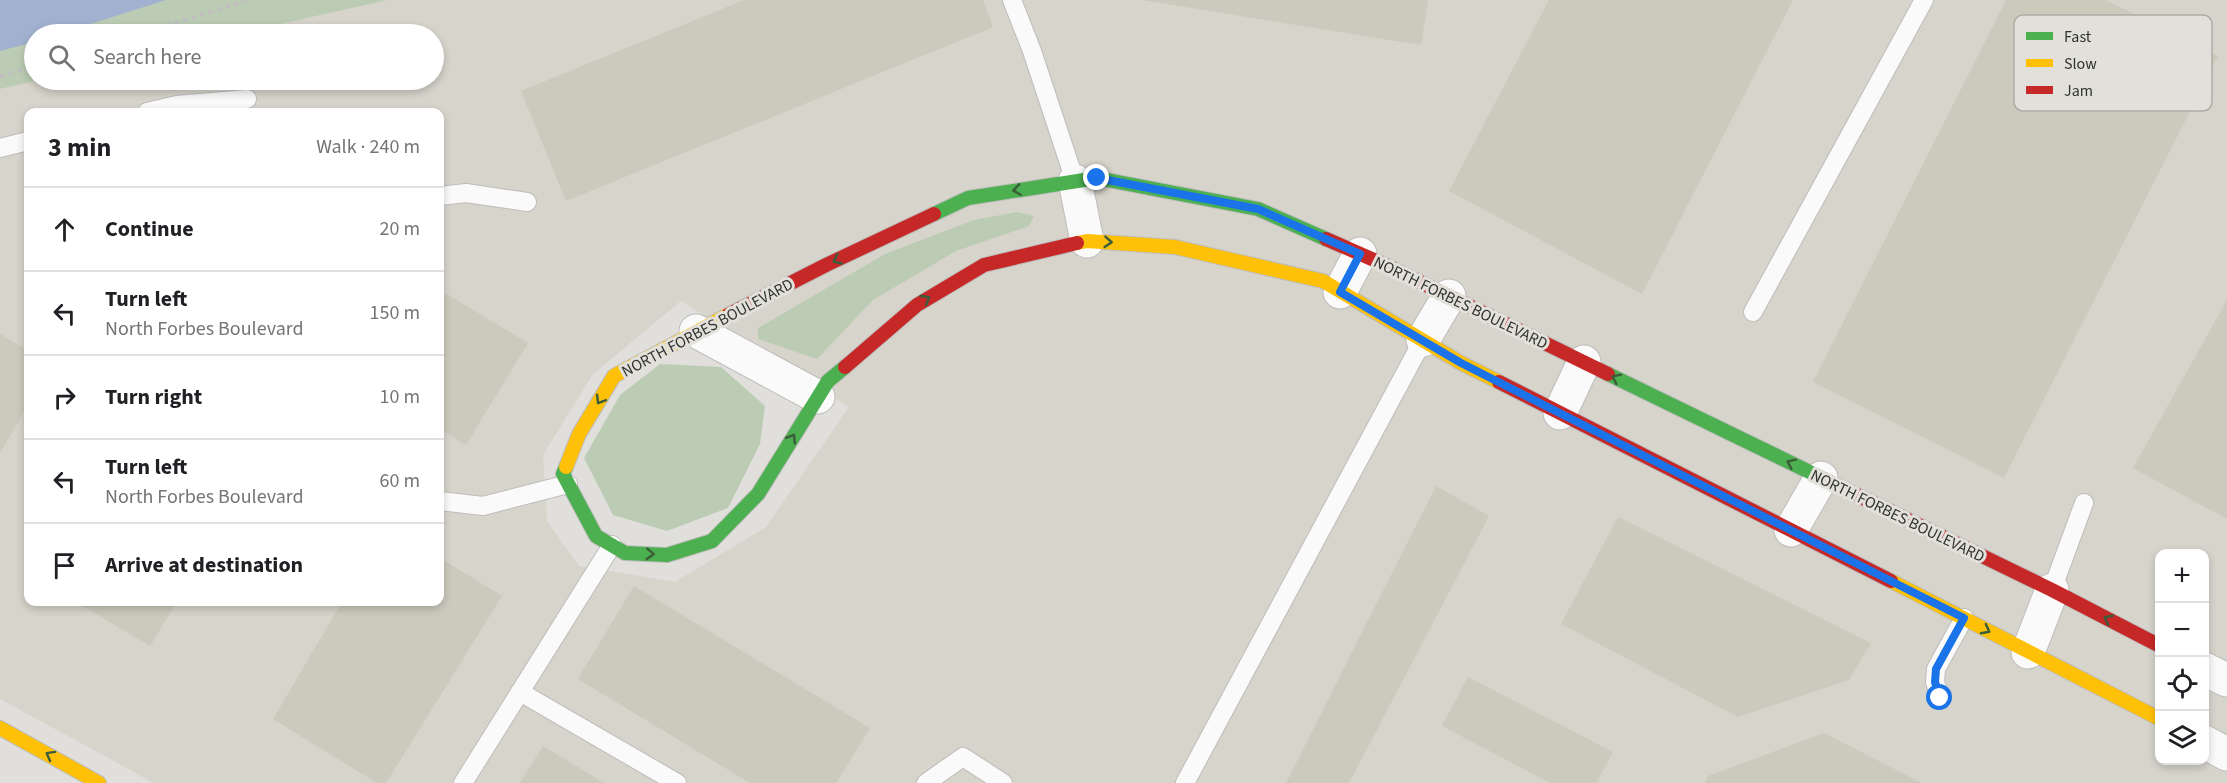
<!DOCTYPE html>
<meta charset="utf-8">
<style>
body{margin:0;font-family:"Source Sans 3",sans-serif;background:#f2f2f2;color:#202124}
.controls{position:absolute;right:18px;bottom:18px;display:grid;overflow:hidden;border-radius:12px;box-shadow:0 3px 9px #0003}
.controls button{width:54px;height:54px;display:grid;place-items:center;padding:0;border:0;border-bottom:2px solid #e0e0e0;background:#fff;color:#202124;font:30px sans-serif}
.stop{position:absolute;width:18px;height:18px;margin:-14px;border:4px solid #1a73e8;border-radius:50%;background:#fff}
.stop.end{background:#1a73e8;border-color:#fff;box-shadow:0 2px 6px #0008}
.list{margin:0;padding:0;list-style:none}
h2{display:flex;justify-content:space-between;align-items:center;height:78px;margin:0;padding:0 24px;font-size:26px}
h2 small{font-size:20px;font-weight:400;color:#757577}
.list li{display:grid;grid-template-columns:39px 1fr auto;gap:18px;align-items:center;box-sizing:border-box;height:84px;padding:0 24px;border-top:2px solid #e0e0e0}
.list b{display:block;font-size:22px;white-space:nowrap}
.list p{margin:0;font-size:20px;white-space:nowrap;color:#757577}
.list em{font-size:20px;font-style:normal;color:#757577}
.icon{flex:none;width:33px;height:33px;fill:none;stroke:currentColor;stroke-width:2;stroke-linecap:round;stroke-linejoin:round}
.map{position:relative;flex:none;width:2227px;height:783px;overflow:hidden}
.search{position:absolute;background:#fff;box-shadow:0 3px 9px #0003;left:24px;top:24px;width:420px;height:66px;display:flex;align-items:center;gap:15px;box-sizing:border-box;padding:0 21px;border-radius:33px;color:#757577;font-size:22px}
.panel{position:absolute;background:#fff;box-shadow:0 3px 9px #0003;left:24px;top:108px;width:420px;height:498px;border-radius:12px}
.map>svg:first-child{display:block}
.built{fill:#d6d4cb;fill-rule:evenodd}
.green{fill:#bcccb4}
.water{fill:#a1b2d0}
.building{fill:#ccc9bd}
.lines{fill:none;stroke-linecap:round;stroke-linejoin:round}
.lane-casing{stroke:#bebdbb;stroke-width:20}
.street-casing{stroke:#bebdbb;stroke-width:35}
.fast-casing{stroke:#bebdbb;stroke-width:16}
.slow-casing{stroke:#bebdbb;stroke-width:16}
.jam-casing{stroke:#bebdbb;stroke-width:16}
.path{stroke:#c1c0c0;stroke-width:4;stroke-dasharray:4.5 4.5;stroke-linecap:butt}
.lane{stroke:#fafafa;stroke-width:18}
.street{stroke:#fafafa;stroke-width:33}
.fast{stroke:#4caf50;stroke-width:14}
.slow{stroke:#ffc107;stroke-width:14}
.jam{stroke:#c62828;stroke-width:14}
.oneway{stroke:#3a5d3a}
.route{stroke:#1a73e8;stroke-width:8}
.labels{text-anchor:middle;stroke-width:6;stroke-linejoin:round;paint-order:stroke}
.street-label{font-size:16px;fill:#31312e;stroke:#e2e0da}
.key{fill:#e2e0da;stroke:#adaca6;stroke-width:1.5}
.key-label{font-size:16px;fill:#31312e}
</style>
<div class="map">
<svg width="2227" height="783" viewBox="0 0 2227 783">
<rect width="100%" height="100%" fill="#e0dfdc"/>
<path class="built" d="M388 0H2227V783H154L0 699V89L40 80H434V34H236ZM28 112H440V602H28ZM681 301 849 407 766 527 675 582 579 566 547 521 543 455 593 374ZM2160 554H2204V760H2160Z"/>
<g class="green">
<path d="M0 0H388L236 34H34V80H40L0 89Z"/>
<path d="M1017 212 1034 216 1029 226 956 251 873 300 817 359 758 339V328L885 254 974 220Z"/>
<path d="M660 364 721 367 765 406 760 444 728 508 667 531 613 515 584 458 620 395Z"/>
</g>
<path class="water" d="M0 0H166L59 34H34V42L0 51Z"/>
<g class="building">
<path d="M744 0H983L993 27 566 201 521 91Z"/>
<path d="M1142 0H1428L1421 45Z"/>
<path d="M1549 0H1793L1642 294 1449 191Z"/>
<path d="M2006 0H2106L2218 56 2004 478 1813 382Z"/>
<path d="M440 290 528 343 466 445 440 429Z"/>
<path d="M2227 300V519L2133 468Z"/>
<path d="M0 334 28 351V405L0 453Z"/>
<path d="M1436 486 1489 516 1349 783H1286Z"/>
<path d="M1618 517 1871 643 1849 680 1738 717 1561 624Z"/>
<path d="M440 558 502 596 386 783H377L273 719 342 602H440Z"/>
<path d="M634 586 870 728 836 783H750L578 679Z"/>
<path d="M76 602H177L150 646Z"/>
<path d="M1468 677 1613 752 1596 783H1550L1442 726Z"/>
<path d="M1824 733 1922 783H1705L1708 776Z"/>
<path d="M543 746 604 783H520Z"/>
</g>
<g class="lines">
<g class="lane-casing">
<g id="lane">
<path d="M1012 0 1032 51 1075 181"/>
<path d="M147 112 177 105 247 99"/>
<path d="M0 148 28 141"/>
<path d="M440 196 466 193 527 202"/>
<path d="M1753 312 1924 0"/>
<path d="M440 501 483 506 568 484"/>
<path d="M2052 590 2084 503"/>
<path d="M520 692 677 783"/>
<path d="M1940 698 1935 682 1936 669 1964 618"/>
<path d="M463 783 612 545"/>
<path d="M926 783 963 757 1003 783"/>
<path d="M1185 783 1423 340"/>
</g>
</g>
<g class="street-casing">
<g id="street">
<path d="M1075 181 1087 241"/>
<path d="M1340 292 1360 254"/>
<path d="M696 331 818 397"/>
<path d="M1423 340 1449 296"/>
<path d="M1560 413 1584 362"/>
<path d="M1791 530 1821 478"/>
<path d="M2028 652 2052 590"/>
<path d="M2204 669 2227 680"/>
<path d="M2204 742 2227 754"/>
</g>
</g>
<g class="fast-casing">
<g id="fast">
<path d="M934 214 968 198 1097 178 1258 209 1326 239"/>
<path d="M1608 374 1824 479"/>
<path d="M566 467 563 474 596 536 625 553 667 555 712 541 758 494 828 381 845 367"/>
</g>
</g>
<g class="slow-casing">
<g id="slow">
<path d="M1077 243 1087 241 1175 247 1323 281 1461 363 1499 382"/>
<path d="M566 467 579 434 614 376 728 315"/>
<path d="M1891 581 2160 719"/>
<path d="M0 728 99 783"/>
</g>
</g>
<g class="jam-casing">
<g id="jam">
<path d="M1326 239 1381 263 1608 374"/>
<path d="M728 315 826 265 934 214"/>
<path d="M845 367 917 305 984 265 1077 243"/>
<path d="M1499 382 1891 581"/>
<path d="M1824 479 2052 590 2160 646"/>
</g>
</g>
<g class="path">
<path d="M140 34 247 0"/>
<path d="M0 76 34 66"/>
</g>
<use href="#lane" class="lane"/>
<use href="#street" class="street"/>
<use href="#fast" class="fast"/>
<use href="#slow" class="slow"/>
<use href="#jam" class="jam"/>
</g>
<defs><path id="oneway-chevron" d="M-2-3.5L2.5 0L-2 3.5" fill="none" stroke-width="1.6" stroke-linecap="round" stroke-linejoin="round" transform="scale(1.5)"/></defs>
<g class="oneway">
<use href="#oneway-chevron" transform="translate(1017 190) rotate(171)"/>
<use href="#oneway-chevron" transform="translate(1108 242) rotate(4)"/>
<use href="#oneway-chevron" transform="translate(837 260) rotate(155)"/>
<use href="#oneway-chevron" transform="translate(926 299) rotate(-31)"/>
<use href="#oneway-chevron" transform="translate(1616 378) rotate(-154)"/>
<use href="#oneway-chevron" transform="translate(600 400) rotate(121)"/>
<use href="#oneway-chevron" transform="translate(792 438) rotate(-58)"/>
<use href="#oneway-chevron" transform="translate(1791 463) rotate(-154)"/>
<use href="#oneway-chevron" transform="translate(650 554) rotate(3)"/>
<use href="#oneway-chevron" transform="translate(2108 619) rotate(-153)"/>
<use href="#oneway-chevron" transform="translate(1986 630) rotate(28)"/>
<use href="#oneway-chevron" transform="translate(50 755) rotate(-151)"/>
</g>
<g class="lines">
<path class="route" d="M1097 178 1258 209 1360 254 1340 292 1461 363 1964 618 1936 669 1935 682 1940 698"/>
</g>
<g class="labels">
<g class="street-label">
<text transform="translate(1461 302) rotate(26)" y="6">NORTH FORBES BOULEVARD</text>
<text transform="translate(707 327) rotate(-28)" y="6">NORTH FORBES BOULEVARD</text>
<text transform="translate(1898 515) rotate(26)" y="6">NORTH FORBES BOULEVARD</text>
</g>
</g>
<rect x="2014" y="15" width="198" height="96" rx="9" class="key"/>
<rect x="2026" y="32" width="27" height="8" fill="#4caf50"/>
<rect x="2026" y="59" width="27" height="8" fill="#ffc107"/>
<rect x="2026" y="86" width="27" height="8" fill="#c62828"/>
<g class="key-label">
<text x="2064" y="42">Fast</text>
<text x="2064" y="69">Slow</text>
<text x="2064" y="96">Jam</text>
</g>
</svg>
<div class="controls">
<button>+</button>
<button>−</button>
<button><svg class="icon" aria-label="locate" viewBox="0 0 24 24"><circle cx="12" cy="12" r="6"/><path d="M12 2v4M12 18v4M2 12h4M18 12h4"/></svg></button>
<button><svg class="icon" aria-label="layers" viewBox="0 0 24 24"><path d="M12 4l9 5-9 5-9-5zM3 14l9 5 9-5"/></svg></button>
</div>
<div class="stop" style="left:1940px;top:698px"></div>
<div class="stop end" style="left:1097px;top:178px"></div>
<div class="search"><svg class="icon" aria-label="search" viewBox="0 0 24 24"><circle cx="10" cy="10" r="6"/><path d="M15 15l6 6"/></svg>Search here</div>
<section class="panel">
<h2>3 min<small>Walk · 240 m</small></h2>
<ul class="list">
<li><svg class="icon" aria-label="ahead" viewBox="0 0 24 24"><path d="M12 20V5M6 11l6-6 6 6"/></svg><div><b>Continue</b></div><em>20 m</em></li>
<li><svg class="icon" aria-label="left" viewBox="0 0 24 24"><path d="M17 20v-9H6M10 6l-5 5 5 5"/></svg><div><b>Turn left</b><p>North Forbes Boulevard</p></div><em>150 m</em></li>
<li><svg class="icon" aria-label="right" viewBox="0 0 24 24"><path d="M7 20v-9h11M14 6l5 5-5 5"/></svg><div><b>Turn right</b></div><em>10 m</em></li>
<li><svg class="icon" aria-label="left" viewBox="0 0 24 24"><path d="M17 20v-9H6M10 6l-5 5 5 5"/></svg><div><b>Turn left</b><p>North Forbes Boulevard</p></div><em>60 m</em></li>
<li><svg class="icon" aria-label="arrive" viewBox="0 0 24 24"><path d="M6 21V4h12l-3 4 3 4H6"/></svg><div><b>Arrive at destination</b></div></li>
</ul>
</section>
</div>
